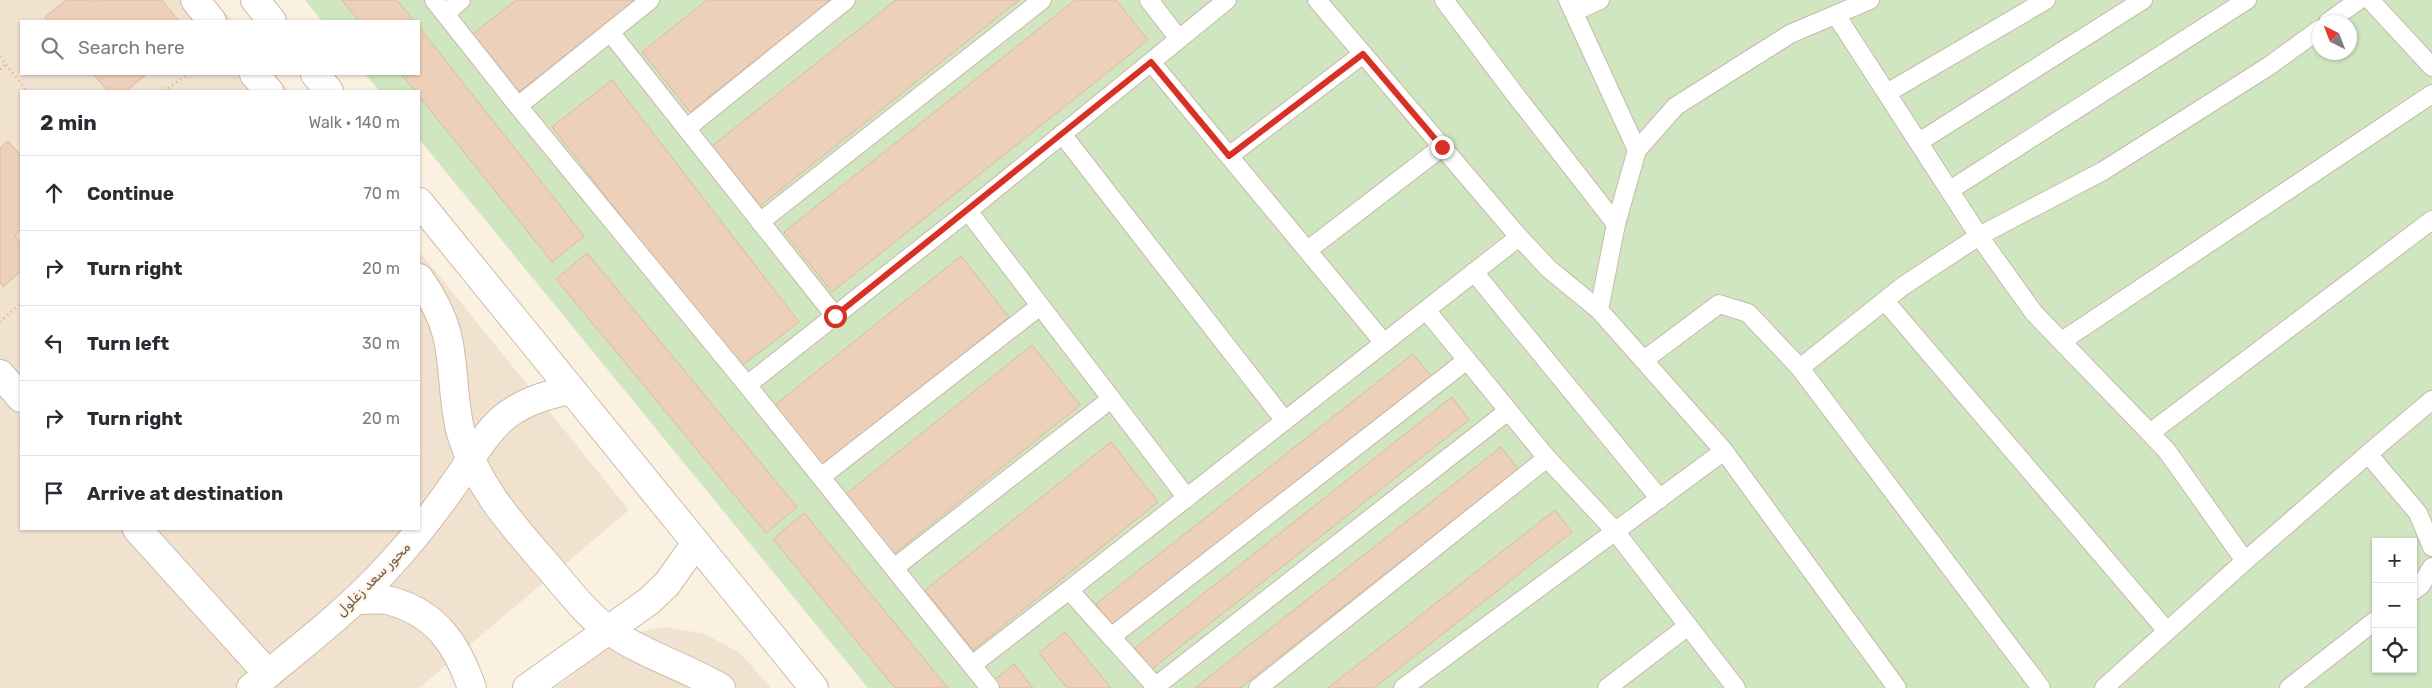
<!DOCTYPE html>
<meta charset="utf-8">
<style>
body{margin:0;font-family:Rubik,"Noto Naskh Arabic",sans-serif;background:#f7f7f7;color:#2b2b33}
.controls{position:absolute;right:15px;bottom:15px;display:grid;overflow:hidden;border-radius:0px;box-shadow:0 1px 4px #0004}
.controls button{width:45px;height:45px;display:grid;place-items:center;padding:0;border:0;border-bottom:1px solid #e1e1e2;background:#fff;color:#2b2b33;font:25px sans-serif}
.compass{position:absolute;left:2312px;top:15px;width:45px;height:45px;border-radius:50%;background:#fff;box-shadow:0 1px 4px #0004;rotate:318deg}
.stop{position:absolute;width:15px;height:15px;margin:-11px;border:4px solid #d93025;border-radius:50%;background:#fff}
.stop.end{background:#d93025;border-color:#fff;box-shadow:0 1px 5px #0008}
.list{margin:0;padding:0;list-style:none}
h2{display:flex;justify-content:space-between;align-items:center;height:65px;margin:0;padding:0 20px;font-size:21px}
h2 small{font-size:16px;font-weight:400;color:#7c7c81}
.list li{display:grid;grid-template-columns:32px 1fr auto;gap:15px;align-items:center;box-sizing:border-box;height:75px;padding:0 20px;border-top:1px solid #e1e1e2}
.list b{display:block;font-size:19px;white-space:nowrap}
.list em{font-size:16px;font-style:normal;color:#7c7c81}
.icon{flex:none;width:28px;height:28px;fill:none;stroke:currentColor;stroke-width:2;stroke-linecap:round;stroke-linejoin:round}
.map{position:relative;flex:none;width:2432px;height:688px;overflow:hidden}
.search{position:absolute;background:#fff;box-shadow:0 1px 4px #0004;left:20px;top:20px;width:400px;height:55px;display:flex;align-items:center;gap:12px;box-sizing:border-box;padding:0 18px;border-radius:0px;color:#7c7c81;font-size:19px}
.panel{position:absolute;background:#fff;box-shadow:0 1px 4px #0004;left:20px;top:90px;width:400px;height:440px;border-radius:0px}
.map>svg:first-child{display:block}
.residential{fill:#f1e2d0}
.green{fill:#cfe6c1;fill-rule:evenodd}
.building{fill:#edd0ba;stroke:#dfb79c}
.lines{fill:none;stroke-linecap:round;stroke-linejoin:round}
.lane-casing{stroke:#c9b8a9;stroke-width:20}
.street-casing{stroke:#c9b8a9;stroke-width:30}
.secondary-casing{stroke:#cfbaa9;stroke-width:30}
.path{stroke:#d2b39e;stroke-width:3;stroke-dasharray:1 4;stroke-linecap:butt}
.lane{stroke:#fff;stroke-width:18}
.street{stroke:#fff;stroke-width:28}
.secondary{stroke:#fff;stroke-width:28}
.route{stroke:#d93025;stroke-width:6}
.labels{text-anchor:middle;stroke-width:4.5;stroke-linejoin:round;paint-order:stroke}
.street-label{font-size:14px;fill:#6f584a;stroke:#fef5e6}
</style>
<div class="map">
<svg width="2432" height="688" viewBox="0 0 2432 688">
<rect width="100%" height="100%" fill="#faf1e1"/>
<g class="residential">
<path d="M0 0H214L232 21H21V74H274L289 91H21V529H419V251L629 510 419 688H0Z"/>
<path d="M666 627 705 634 740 653 771 688H555L627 634Z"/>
</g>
<path class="green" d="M305 0H2432V688H868L419 139V91H380L365 74H419V21H322ZM2320 22H2350V52H2320ZM2376 542H2413V669H2376Z"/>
<g class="building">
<path d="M66 0H94L95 2 98 0H162L179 21H48L45 17Z"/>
<path d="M342 0H397L414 21H359Z"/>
<path d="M516 0H635L519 92 473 34Z"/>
<path d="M707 0H831L690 112 642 52Z"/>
<path d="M896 0H1019L760 206 712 146Z"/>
<path d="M1075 0H1116L1148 40 832 292 784 232Z"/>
<path d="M419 27 584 236 552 262 419 96V91H415L401 74H419Z"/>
<path d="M93 74H147L126 91H108Z"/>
<path d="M612 80 799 322 739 368 552 127Z"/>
<path d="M8 141 21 156V230L15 236 21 243V271L3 287 0 283V148Z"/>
<path d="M587 253 797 507 766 533 556 279Z"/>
<path d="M961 256 1009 317 823 465 775 405Z"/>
<path d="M1032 345 1080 405 894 554 846 494Z"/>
<path d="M1413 354 1431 376 1113 626 1096 604Z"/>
<path d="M1452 397 1469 420 1152 669 1135 648Z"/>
<path d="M1111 442 1158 502 973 650 925 590Z"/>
<path d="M1501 447 1518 469 1240 688H1195Z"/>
<path d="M1555 510 1572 532 1374 688H1328Z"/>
<path d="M804 513 948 688H895L773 539Z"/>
<path d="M1065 632 1111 688H1067L1039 653Z"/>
<path d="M1014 664 1033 688H998L993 681Z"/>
</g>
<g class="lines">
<g class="lane-casing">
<g id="lane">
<path d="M434 0 518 106"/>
<path d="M650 0 518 106 747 385 990 688"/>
<path d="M1149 0 1179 39"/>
<path d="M1317 0 1519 237"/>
<path d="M1444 0 1514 93 1616 224"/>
<path d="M1568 0 1637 150"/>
<path d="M2370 0 2432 67"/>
<path d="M1574 12 1600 0"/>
<path d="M445 14 461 0"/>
<path d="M1836 15 1979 236 2034 313 2150 433"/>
<path d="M2328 22 2359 0"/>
<path d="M610 32 835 316"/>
<path d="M1151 62 1384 343"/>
<path d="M1887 93 2046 0"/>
<path d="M687 128 846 0"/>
<path d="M1062 134 1285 421"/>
<path d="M1919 142 2143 0"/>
<path d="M1229 156 1363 54"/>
<path d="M1950 190 2247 0"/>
<path d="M968 211 1227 0"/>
<path d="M760 222 1042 0"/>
<path d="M1308 250 1442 147"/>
<path d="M1474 272 1660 499"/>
<path d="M1885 301 2167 631"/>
<path d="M1426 310 1547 458 1615 531 1736 688"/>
<path d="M1599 310 1616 224 1637 150 1676 106 1790 34 1870 0"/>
<path d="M2062 341 2432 94"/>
<path d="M1644 360 1719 304 1748 313 1800 368"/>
<path d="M747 385 968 211 1187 498"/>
<path d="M2432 400 2368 454 2418 513 2432 547"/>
<path d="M821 477 1040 306"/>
<path d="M2245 561 2368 454"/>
<path d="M894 568 1111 399"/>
<path d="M1069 590 1519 237 1549 269 1599 310 1724 451 1897 688"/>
<path d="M2413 591 2421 585 2432 567"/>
<path d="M1111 637 1467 360"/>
<path d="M972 665 1069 590 1157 688"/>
<path d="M1156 686 1508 411"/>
<path d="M1258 688 1547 458"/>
<path d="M1403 688 1724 451"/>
<path d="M1607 688 1688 626"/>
<path d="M2041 688 1800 368 1903 286 1979 236 2103 171 2269 66 2320 29"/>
<path d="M2104 688 2245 561 2167 451 2150 433 2432 220"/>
<path d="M2289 688 2376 620"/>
</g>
</g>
<g class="street-casing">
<g id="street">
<path d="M0 374 21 398"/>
<path d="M137 529 268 674"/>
</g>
</g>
<g class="secondary-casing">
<g id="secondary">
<path d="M195 0 212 21"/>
<path d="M255 0 272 21"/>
<path d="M254 74 269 91"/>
<path d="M315 74 329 91"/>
<path d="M419 202 814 688"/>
<path d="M419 278C431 295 442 315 447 335 455 367 452 400 461 433 477 488 515 528 552 571 570 592 587 615 610 631 644 655 686 667 721 688"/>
<path d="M356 600C367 600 381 598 391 601 437 614 457 645 472 688"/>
<path d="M251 688C298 649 347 612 388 567 414 539 437 509 459 477 472 458 484 435 502 419 522 402 545 395 571 390"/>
<path d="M527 688 649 601 667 584 696 543"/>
</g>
</g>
<g class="path">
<path d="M0 57 27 91"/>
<path d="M0 69 6 64"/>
<path d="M164 91 188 74"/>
<path d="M0 322 21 303"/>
</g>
<use href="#lane" class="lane"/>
<use href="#street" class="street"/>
<use href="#secondary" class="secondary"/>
</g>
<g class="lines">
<path class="route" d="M835 316 1151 62 1229 156 1363 54 1442 147"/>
</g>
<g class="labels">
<g class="street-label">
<text transform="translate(373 579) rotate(-45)" y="5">محور سعد زغلول</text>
</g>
</g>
</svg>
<div class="controls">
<button>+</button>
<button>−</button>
<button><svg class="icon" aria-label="locate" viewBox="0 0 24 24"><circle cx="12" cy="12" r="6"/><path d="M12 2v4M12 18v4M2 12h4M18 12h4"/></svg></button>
</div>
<svg class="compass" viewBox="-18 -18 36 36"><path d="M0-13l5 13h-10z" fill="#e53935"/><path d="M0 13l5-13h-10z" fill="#7c7c81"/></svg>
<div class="stop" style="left:835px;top:316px"></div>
<div class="stop end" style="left:1442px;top:147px"></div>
<div class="search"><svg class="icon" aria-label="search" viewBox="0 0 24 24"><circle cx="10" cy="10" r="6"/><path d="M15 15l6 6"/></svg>Search here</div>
<section class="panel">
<h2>2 min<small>Walk · 140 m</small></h2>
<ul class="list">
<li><svg class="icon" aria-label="ahead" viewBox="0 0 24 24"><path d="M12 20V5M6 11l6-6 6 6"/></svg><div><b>Continue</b></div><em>70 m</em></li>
<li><svg class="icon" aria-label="right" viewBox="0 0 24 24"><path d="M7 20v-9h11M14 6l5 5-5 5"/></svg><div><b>Turn right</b></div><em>20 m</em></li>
<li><svg class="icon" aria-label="left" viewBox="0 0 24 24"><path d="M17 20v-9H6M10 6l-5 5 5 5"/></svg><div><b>Turn left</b></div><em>30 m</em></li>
<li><svg class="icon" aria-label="right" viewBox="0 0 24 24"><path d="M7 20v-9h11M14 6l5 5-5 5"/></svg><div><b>Turn right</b></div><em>20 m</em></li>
<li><svg class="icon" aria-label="arrive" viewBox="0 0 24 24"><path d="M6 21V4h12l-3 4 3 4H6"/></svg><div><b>Arrive at destination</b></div></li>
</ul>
</section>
</div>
